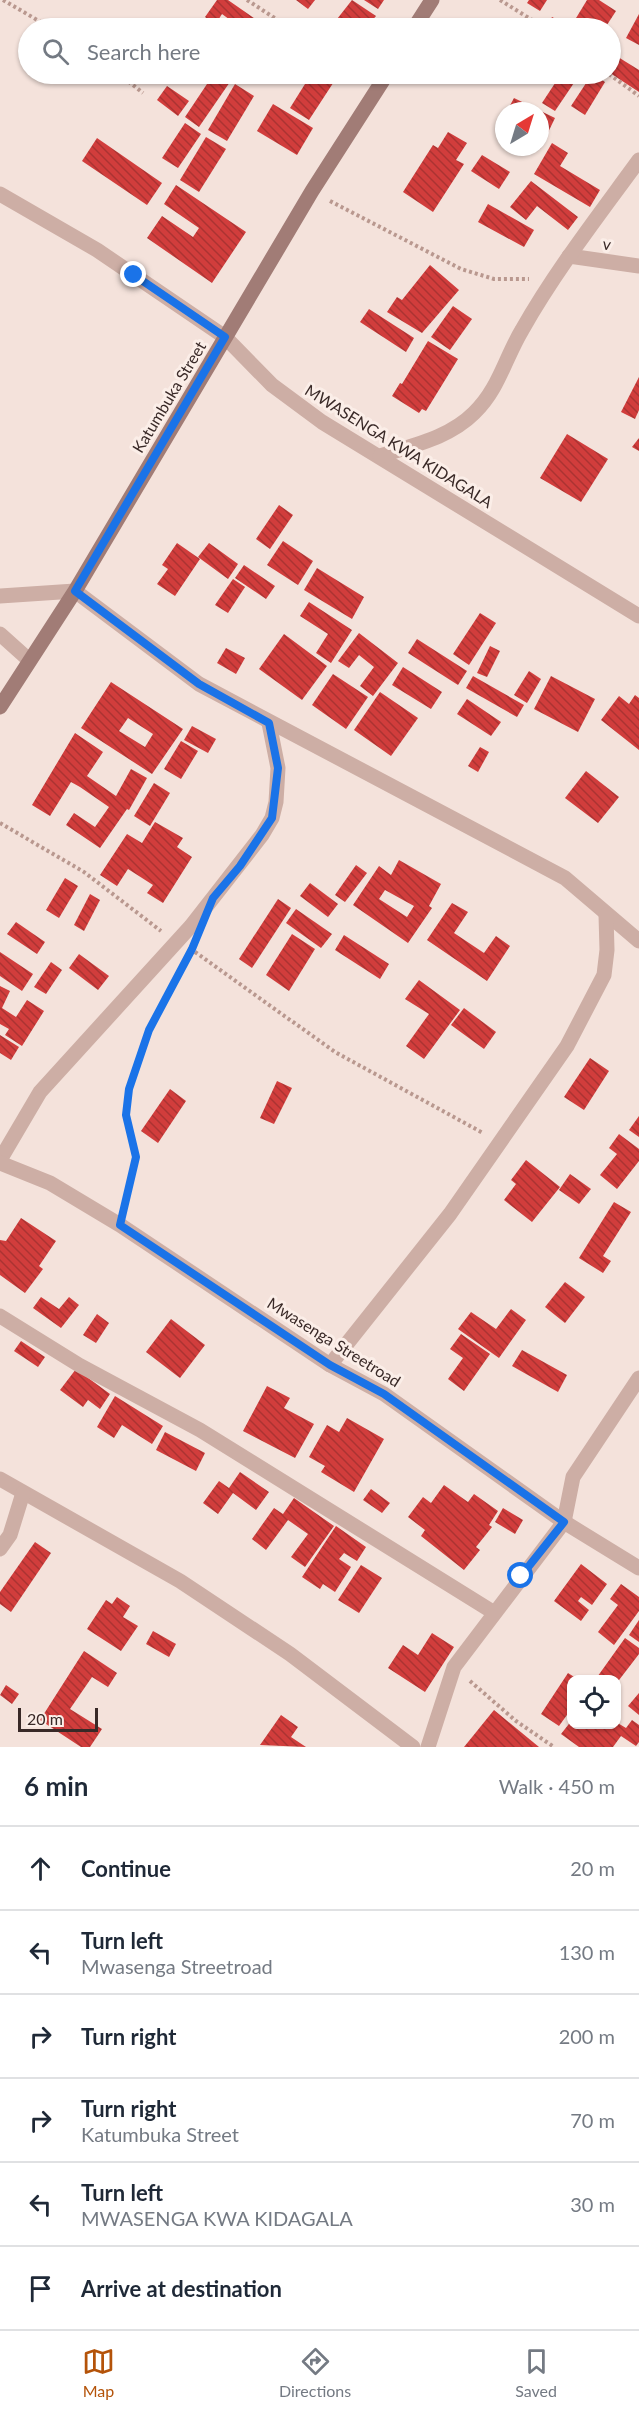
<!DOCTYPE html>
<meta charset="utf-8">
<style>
body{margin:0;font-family:Lato,sans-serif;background:#f6f6f7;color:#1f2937}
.controls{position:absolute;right:18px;bottom:18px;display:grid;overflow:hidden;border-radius:12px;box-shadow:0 2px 4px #0004}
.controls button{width:54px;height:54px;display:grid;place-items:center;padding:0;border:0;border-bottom:2px solid #e0e1e3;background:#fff;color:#1f2937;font:30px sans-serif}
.compass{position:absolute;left:495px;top:102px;width:54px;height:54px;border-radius:50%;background:#fff;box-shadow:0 2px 4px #0004;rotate:38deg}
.scale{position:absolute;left:18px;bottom:15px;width:80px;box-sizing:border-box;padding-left:6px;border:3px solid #392927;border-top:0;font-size:16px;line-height:21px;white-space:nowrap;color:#392927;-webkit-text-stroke:4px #fbeee8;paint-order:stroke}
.stop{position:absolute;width:18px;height:18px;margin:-14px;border:4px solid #1a73e8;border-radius:50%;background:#fff}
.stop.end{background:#1a73e8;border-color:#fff;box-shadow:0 2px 6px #0008}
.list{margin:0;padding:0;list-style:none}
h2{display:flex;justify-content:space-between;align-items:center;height:78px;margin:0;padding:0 24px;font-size:26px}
h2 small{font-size:20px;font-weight:400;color:#747a83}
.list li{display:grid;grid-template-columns:39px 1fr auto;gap:18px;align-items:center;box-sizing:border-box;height:84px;padding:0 24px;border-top:2px solid #e0e1e3}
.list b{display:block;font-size:22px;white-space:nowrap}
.list p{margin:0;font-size:20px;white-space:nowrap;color:#747a83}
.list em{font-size:20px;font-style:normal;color:#747a83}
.icon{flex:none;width:33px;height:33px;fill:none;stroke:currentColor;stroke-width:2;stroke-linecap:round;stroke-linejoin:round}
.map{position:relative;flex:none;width:639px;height:1747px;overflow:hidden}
.search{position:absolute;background:#fff;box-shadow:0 2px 4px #0004;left:18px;right:18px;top:18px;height:66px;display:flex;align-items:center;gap:15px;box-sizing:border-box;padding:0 21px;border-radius:33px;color:#747a83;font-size:22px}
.sheet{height:582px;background:#fff}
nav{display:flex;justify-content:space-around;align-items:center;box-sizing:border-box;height:84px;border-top:2px solid #e0e1e3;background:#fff;font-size:16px;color:#747a83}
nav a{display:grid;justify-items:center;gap:3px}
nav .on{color:#b45309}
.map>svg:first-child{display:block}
.building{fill:url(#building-back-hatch);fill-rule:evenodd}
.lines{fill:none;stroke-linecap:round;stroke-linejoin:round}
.path{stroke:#b9988f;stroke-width:4;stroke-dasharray:3 3;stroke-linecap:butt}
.minor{stroke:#cdaea5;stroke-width:15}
.secondary{stroke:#a17c76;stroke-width:15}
.route{stroke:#1a73e8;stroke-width:8}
.labels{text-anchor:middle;stroke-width:6;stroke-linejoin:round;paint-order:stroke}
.street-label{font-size:16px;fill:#392927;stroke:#fbeee8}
</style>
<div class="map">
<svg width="639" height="1747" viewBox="0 0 639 1747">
<defs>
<pattern id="building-back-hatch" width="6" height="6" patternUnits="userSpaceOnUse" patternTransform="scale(1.5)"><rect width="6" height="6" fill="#d13d3c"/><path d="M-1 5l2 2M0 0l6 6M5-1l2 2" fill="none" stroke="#ab3332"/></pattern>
</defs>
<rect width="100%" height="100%" fill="#f4e2db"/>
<g class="building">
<path d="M217 0H228L267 27 241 28 222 14 215 25 205 17Z"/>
<path d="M296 0H315L308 9Z"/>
<path d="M352 0 376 16 366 28H330Z"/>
<path d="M364 0H384L378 9Z"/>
<path d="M529 0H547L540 11 527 3Z"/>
<path d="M587 0H599L616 11 605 28H570Z"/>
<path d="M639 14V45L626 38Z"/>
<path d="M552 17 564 23 562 28 548 24Z"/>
<path d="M618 57 639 70V92L610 73Z"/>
<path d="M191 74H224L232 79 199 127 185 117 207 84Z"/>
<path d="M242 74H260L256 82Z"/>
<path d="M306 74H339L309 120 290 108 310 76Z"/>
<path d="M498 74H514L510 81Z"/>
<path d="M561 74H580L555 111 542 103Z"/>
<path d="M592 74 605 82 585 115 571 106Z"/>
<path d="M235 84 254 96 227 141 208 130Z"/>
<path d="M167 86 189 101 178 116 157 100Z"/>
<path d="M514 98 555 118 540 149V111H507Z"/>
<path d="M273 104 313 128 297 155 257 131Z"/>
<path d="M185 123 201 134 178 168 162 158Z"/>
<path d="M448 132 467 143 456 160 464 164 433 212 403 192 433 145 438 148Z"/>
<path d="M206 137 226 149 199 192 180 180Z"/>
<path d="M97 138 162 183 147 205 82 161Z"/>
<path d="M552 143 568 153 560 166 600 190 590 207 534 174Z"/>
<path d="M482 155 510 172 499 189 471 171Z"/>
<path d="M531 181 578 217 568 230 537 206 526 220 510 207Z"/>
<path d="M176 185 246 232 212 283 147 238 162 216 193 237 199 228 164 204Z"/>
<path d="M488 204 534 230 524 247 478 222Z"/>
<path d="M430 265 459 290 422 333 387 312 397 297 402 300Z"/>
<path d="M453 306 472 319 450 350 431 337Z"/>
<path d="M369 309 414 338 406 352 360 322Z"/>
<path d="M428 341 458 359 426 411 422 409 419 413 392 396 400 383 402 384Z"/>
<path d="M639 377V410L635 419 621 412Z"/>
<path d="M567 434 608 459 581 502 540 478Z"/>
<path d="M639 438V451L632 447Z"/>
<path d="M279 505 293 515 270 549 256 539Z"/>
<path d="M283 541 313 561 298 585 267 565Z"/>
<path d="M177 543 200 559 175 596 157 584 168 569 162 565Z"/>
<path d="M209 543 238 564 228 579 198 557Z"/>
<path d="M244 565 275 586 266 599 235 578Z"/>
<path d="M317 568 364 597 352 619 304 590Z"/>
<path d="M233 579 245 587 228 613 215 605Z"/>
<path d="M309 602 352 630 331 663 316 653 328 634 300 616Z"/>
<path d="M480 613 496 623 469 665 453 654Z"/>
<path d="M359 633 398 663 373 696 360 686 374 667 359 655 349 668 338 661Z"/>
<path d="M284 634 327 666 302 700 259 669Z"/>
<path d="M417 639 467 671 458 685 408 653Z"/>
<path d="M490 646 500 651 487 677 477 673Z"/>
<path d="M226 648 245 658 236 674 217 663Z"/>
<path d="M403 667 442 692 431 709 392 685Z"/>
<path d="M529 671 541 679 527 703 514 695Z"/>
<path d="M333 674 368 697 346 729 312 705Z"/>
<path d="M473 676 524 705 517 717 466 688Z"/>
<path d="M551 676 595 699 578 732 534 709Z"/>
<path d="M111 682 183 729 152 774 81 728ZM128 718 153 734 145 747 119 731Z"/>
<path d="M380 692 418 718 391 756 354 730Z"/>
<path d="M635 695 639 698V750L601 720 619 696 629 704Z"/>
<path d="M467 699 501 722 491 736 457 714Z"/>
<path d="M192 726 216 739 208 753 184 740Z"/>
<path d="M75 733 103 752 87 776 116 796 131 769 147 778 129 810 127 809 100 848 66 825 74 813 95 827 109 807 80 787 71 782 50 816 32 805Z"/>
<path d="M181 741 198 751 181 779 164 769Z"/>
<path d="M480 747 489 752 478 772 468 766Z"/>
<path d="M586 771 619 797 598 823 565 798Z"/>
<path d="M154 783 170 793 150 826 134 816Z"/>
<path d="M155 822 183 838 177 847 192 857 163 903 147 893 153 885 128 869 117 886 100 875 127 834 142 843Z"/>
<path d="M399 860 441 884 429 906 432 908 408 943 353 905 379 866 391 875ZM385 890 414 906 407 917 379 899Z"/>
<path d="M356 865 367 873 345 902 335 895Z"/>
<path d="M65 878 78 886 59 918 46 910Z"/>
<path d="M310 883 338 904 328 917 300 896Z"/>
<path d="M90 894 100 900 84 931 74 925Z"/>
<path d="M278 899 291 908 252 968 239 959Z"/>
<path d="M452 903 468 912 454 933 484 953 496 936 510 946 487 981 427 940Z"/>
<path d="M296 909 332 934 321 948 286 923Z"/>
<path d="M16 922 45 942 37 954 7 934Z"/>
<path d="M292 934 315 949 289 991 266 975Z"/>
<path d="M344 935 389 964 380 979 335 950Z"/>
<path d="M0 952 33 974 22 991 0 976Z"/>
<path d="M79 954 109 976 98 990 69 968Z"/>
<path d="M51 962 62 970 46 994 34 987Z"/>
<path d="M419 980 460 1010 424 1059 406 1046 429 1014 405 999Z"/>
<path d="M0 986 10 991 2 1008 16 1017 27 1000 44 1011 22 1046 5 1035 9 1029 0 1024Z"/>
<path d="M464 1008 496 1032 484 1049 451 1025Z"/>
<path d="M0 1035 19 1047 11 1060 0 1053Z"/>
<path d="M590 1058 609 1071 584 1110 564 1097Z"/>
<path d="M277 1081 292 1088 274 1124 260 1118Z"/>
<path d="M170 1089 186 1101 158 1143 141 1131Z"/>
<path d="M639 1116V1137L629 1130Z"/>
<path d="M619 1134 639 1149V1161L617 1189 600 1175 617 1154 609 1148Z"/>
<path d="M526 1160 560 1187 532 1222 504 1200 516 1184 511 1180Z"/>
<path d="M570 1174 591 1189 579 1204 559 1190Z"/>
<path d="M614 1202 631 1212 603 1256 611 1261 603 1273 579 1258Z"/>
<path d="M21 1218 56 1241 39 1266 43 1269 25 1293 0 1275V1240L6 1241Z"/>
<path d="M565 1282 585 1297 565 1323 545 1307Z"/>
<path d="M41 1297 59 1309 69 1297 79 1305 61 1328 33 1308Z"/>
<path d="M511 1309 526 1320 499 1358 458 1329 471 1312 496 1329Z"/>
<path d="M97 1314 109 1323 96 1343 83 1335Z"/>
<path d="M171 1319 205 1345 180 1378 146 1352Z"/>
<path d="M461 1334 490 1354 464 1391 448 1379 463 1358 450 1349Z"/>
<path d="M21 1341 45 1357 38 1367 14 1351Z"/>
<path d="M522 1350 567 1375 558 1392 512 1366Z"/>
<path d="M76 1369 110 1394 100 1409 88 1400 83 1407 60 1390Z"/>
<path d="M267 1386 290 1398 284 1408 314 1424 295 1458 243 1431Z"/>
<path d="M115 1396 163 1426 152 1444 122 1425 114 1438 97 1427Z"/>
<path d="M347 1418 384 1439 354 1492 321 1472 325 1466 309 1457 327 1425 339 1432Z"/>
<path d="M165 1432 205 1453 196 1471 156 1450Z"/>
<path d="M240 1472 269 1492 256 1510 233 1493 218 1514 203 1503 219 1481 229 1488Z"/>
<path d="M444 1485 468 1502 474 1494 498 1511 489 1525 492 1527 476 1547 480 1550 464 1570 421 1536 425 1530 408 1517 423 1497 431 1503Z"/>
<path d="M371 1489 390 1503 382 1513 363 1500Z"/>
<path d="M294 1498 334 1526 305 1567 291 1557 308 1534 288 1520 266 1550 252 1539 274 1508 283 1514Z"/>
<path d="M503 1508 523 1520 515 1534 495 1522Z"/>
<path d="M336 1526 366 1547 357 1561 344 1553 339 1559 351 1567 335 1592 323 1584 320 1589 302 1577Z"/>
<path d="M35 1542 51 1553 11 1612 0 1604V1592Z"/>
<path d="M581 1564 607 1584 592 1605 581 1597 578 1601 589 1610 581 1621 554 1601Z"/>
<path d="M361 1565 382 1578 359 1613 338 1600Z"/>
<path d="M621 1584 639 1597V1611L614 1645 598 1632 618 1605 610 1599Z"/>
<path d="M117 1597 130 1606 123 1617 138 1626 121 1651 87 1629 106 1600 112 1604Z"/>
<path d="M639 1620V1642L629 1635Z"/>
<path d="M153 1631 176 1644 169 1657 146 1644Z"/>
<path d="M432 1633 454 1647 425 1692 388 1668 403 1645 418 1655Z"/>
<path d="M625 1638 639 1648V1654L616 1684V1680H595Z"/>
<path d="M84 1651 117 1673 108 1687 92 1677 70 1709 102 1729 90 1747H81L40 1720Z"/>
<path d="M568 1673 579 1680H572V1708L559 1726 541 1714Z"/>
<path d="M6 1685 19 1694 12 1704 0 1695Z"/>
<path d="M639 1693V1715L628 1706Z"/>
<path d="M494 1710 539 1747H464Z"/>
<path d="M281 1715 298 1727 291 1737 306 1747 260 1745Z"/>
<path d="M572 1720V1724H616V1722L626 1728 632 1720 639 1725V1742L636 1746 621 1736 613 1747H579L561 1734Z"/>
</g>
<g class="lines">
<g class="path">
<path d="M3 0 51 28"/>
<path d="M247 0 290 28"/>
<path d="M500 0 545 28"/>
<path d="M119 74 143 93"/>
<path d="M609 74 639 96"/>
<path d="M330 201 461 269 494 279H529"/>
<path d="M0 823 84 872 161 931"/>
<path d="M195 952 335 1052 483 1133"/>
<path d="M125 1204 136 1157 126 1115 129 1089 149 1030 181 970"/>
<path d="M470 1681 516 1721 554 1747"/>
</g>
<g class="minor">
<path d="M0 194 97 250 225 337 272 385 322 422 639 616"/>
<path d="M569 256 639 266"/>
<path d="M380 456C413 445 449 438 474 413 499 389 505 358 522 330 556 270 599 215 639 160"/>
<path d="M0 596 75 591 199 684 565 878 639 941"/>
<path d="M0 634 29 660"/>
<path d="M0 1160 40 1092 191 926 262 835 272 818 276 802 278 768 269 723"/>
<path d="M0 1163 50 1183 120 1225 330 1365 384 1394 564 1522 639 1568"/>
<path d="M0 1316 79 1365 200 1430 493 1612"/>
<path d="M330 1365 450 1214 567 1046 604 975 607 950 606 915"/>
<path d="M0 1479 180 1581 290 1654 413 1747"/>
<path d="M0 1549 10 1535 23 1493"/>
<path d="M428 1747 454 1667 564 1522 573 1477 639 1378"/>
</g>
<g class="secondary">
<path d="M414 28 432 0"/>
<path d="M0 707 75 591 312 191 387 74"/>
</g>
</g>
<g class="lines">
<path class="route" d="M134 275 225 337 75 591 199 684 269 723 278 768 272 818 240 866 213 898 192 949 149 1030 129 1089 126 1115 136 1157 120 1225 330 1365 384 1394 564 1522 521 1576"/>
</g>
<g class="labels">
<g class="street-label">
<text transform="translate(607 244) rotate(8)" y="6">v</text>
<text transform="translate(169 397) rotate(-59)" y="6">Katumbuka Street</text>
<text transform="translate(399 446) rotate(32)" y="6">MWASENGA KWA KIDAGALA</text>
<text transform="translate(334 1342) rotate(32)" y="6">Mwasenga Streetroad</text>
</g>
</g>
</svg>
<div class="controls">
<button><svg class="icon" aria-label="locate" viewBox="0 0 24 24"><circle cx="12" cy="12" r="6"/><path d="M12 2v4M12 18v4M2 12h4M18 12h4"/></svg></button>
</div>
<svg class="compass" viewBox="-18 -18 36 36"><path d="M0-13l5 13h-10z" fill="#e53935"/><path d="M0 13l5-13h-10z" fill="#747a83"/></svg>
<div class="scale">20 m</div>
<div class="stop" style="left:521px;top:1576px"></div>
<div class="stop end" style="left:134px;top:275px"></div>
<div class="search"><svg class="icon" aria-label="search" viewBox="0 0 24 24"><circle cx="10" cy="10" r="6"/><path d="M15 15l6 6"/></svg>Search here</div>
</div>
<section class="sheet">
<h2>6 min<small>Walk · 450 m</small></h2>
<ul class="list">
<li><svg class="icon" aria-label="ahead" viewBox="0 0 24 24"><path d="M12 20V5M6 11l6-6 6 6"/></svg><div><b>Continue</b></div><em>20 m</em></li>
<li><svg class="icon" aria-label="left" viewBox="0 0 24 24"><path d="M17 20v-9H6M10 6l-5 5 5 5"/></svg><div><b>Turn left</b><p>Mwasenga Streetroad</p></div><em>130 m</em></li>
<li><svg class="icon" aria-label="right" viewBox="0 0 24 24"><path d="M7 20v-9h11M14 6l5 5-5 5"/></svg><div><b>Turn right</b></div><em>200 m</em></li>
<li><svg class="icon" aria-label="right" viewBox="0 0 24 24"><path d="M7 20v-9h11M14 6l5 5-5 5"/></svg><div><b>Turn right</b><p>Katumbuka Street</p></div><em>70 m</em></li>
<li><svg class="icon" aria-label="left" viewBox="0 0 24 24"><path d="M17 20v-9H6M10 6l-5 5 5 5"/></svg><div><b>Turn left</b><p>MWASENGA KWA KIDAGALA</p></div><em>30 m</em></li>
<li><svg class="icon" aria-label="arrive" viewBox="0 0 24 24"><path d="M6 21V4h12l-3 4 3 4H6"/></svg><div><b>Arrive at destination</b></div></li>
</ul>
</section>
<nav>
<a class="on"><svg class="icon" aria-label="map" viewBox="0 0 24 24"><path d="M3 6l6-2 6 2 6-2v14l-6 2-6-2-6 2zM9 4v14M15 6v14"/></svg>Map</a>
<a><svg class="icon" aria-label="directions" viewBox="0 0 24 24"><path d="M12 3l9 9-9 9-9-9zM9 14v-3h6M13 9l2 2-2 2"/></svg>Directions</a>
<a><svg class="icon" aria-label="saved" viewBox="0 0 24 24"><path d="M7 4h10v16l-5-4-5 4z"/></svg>Saved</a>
</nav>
